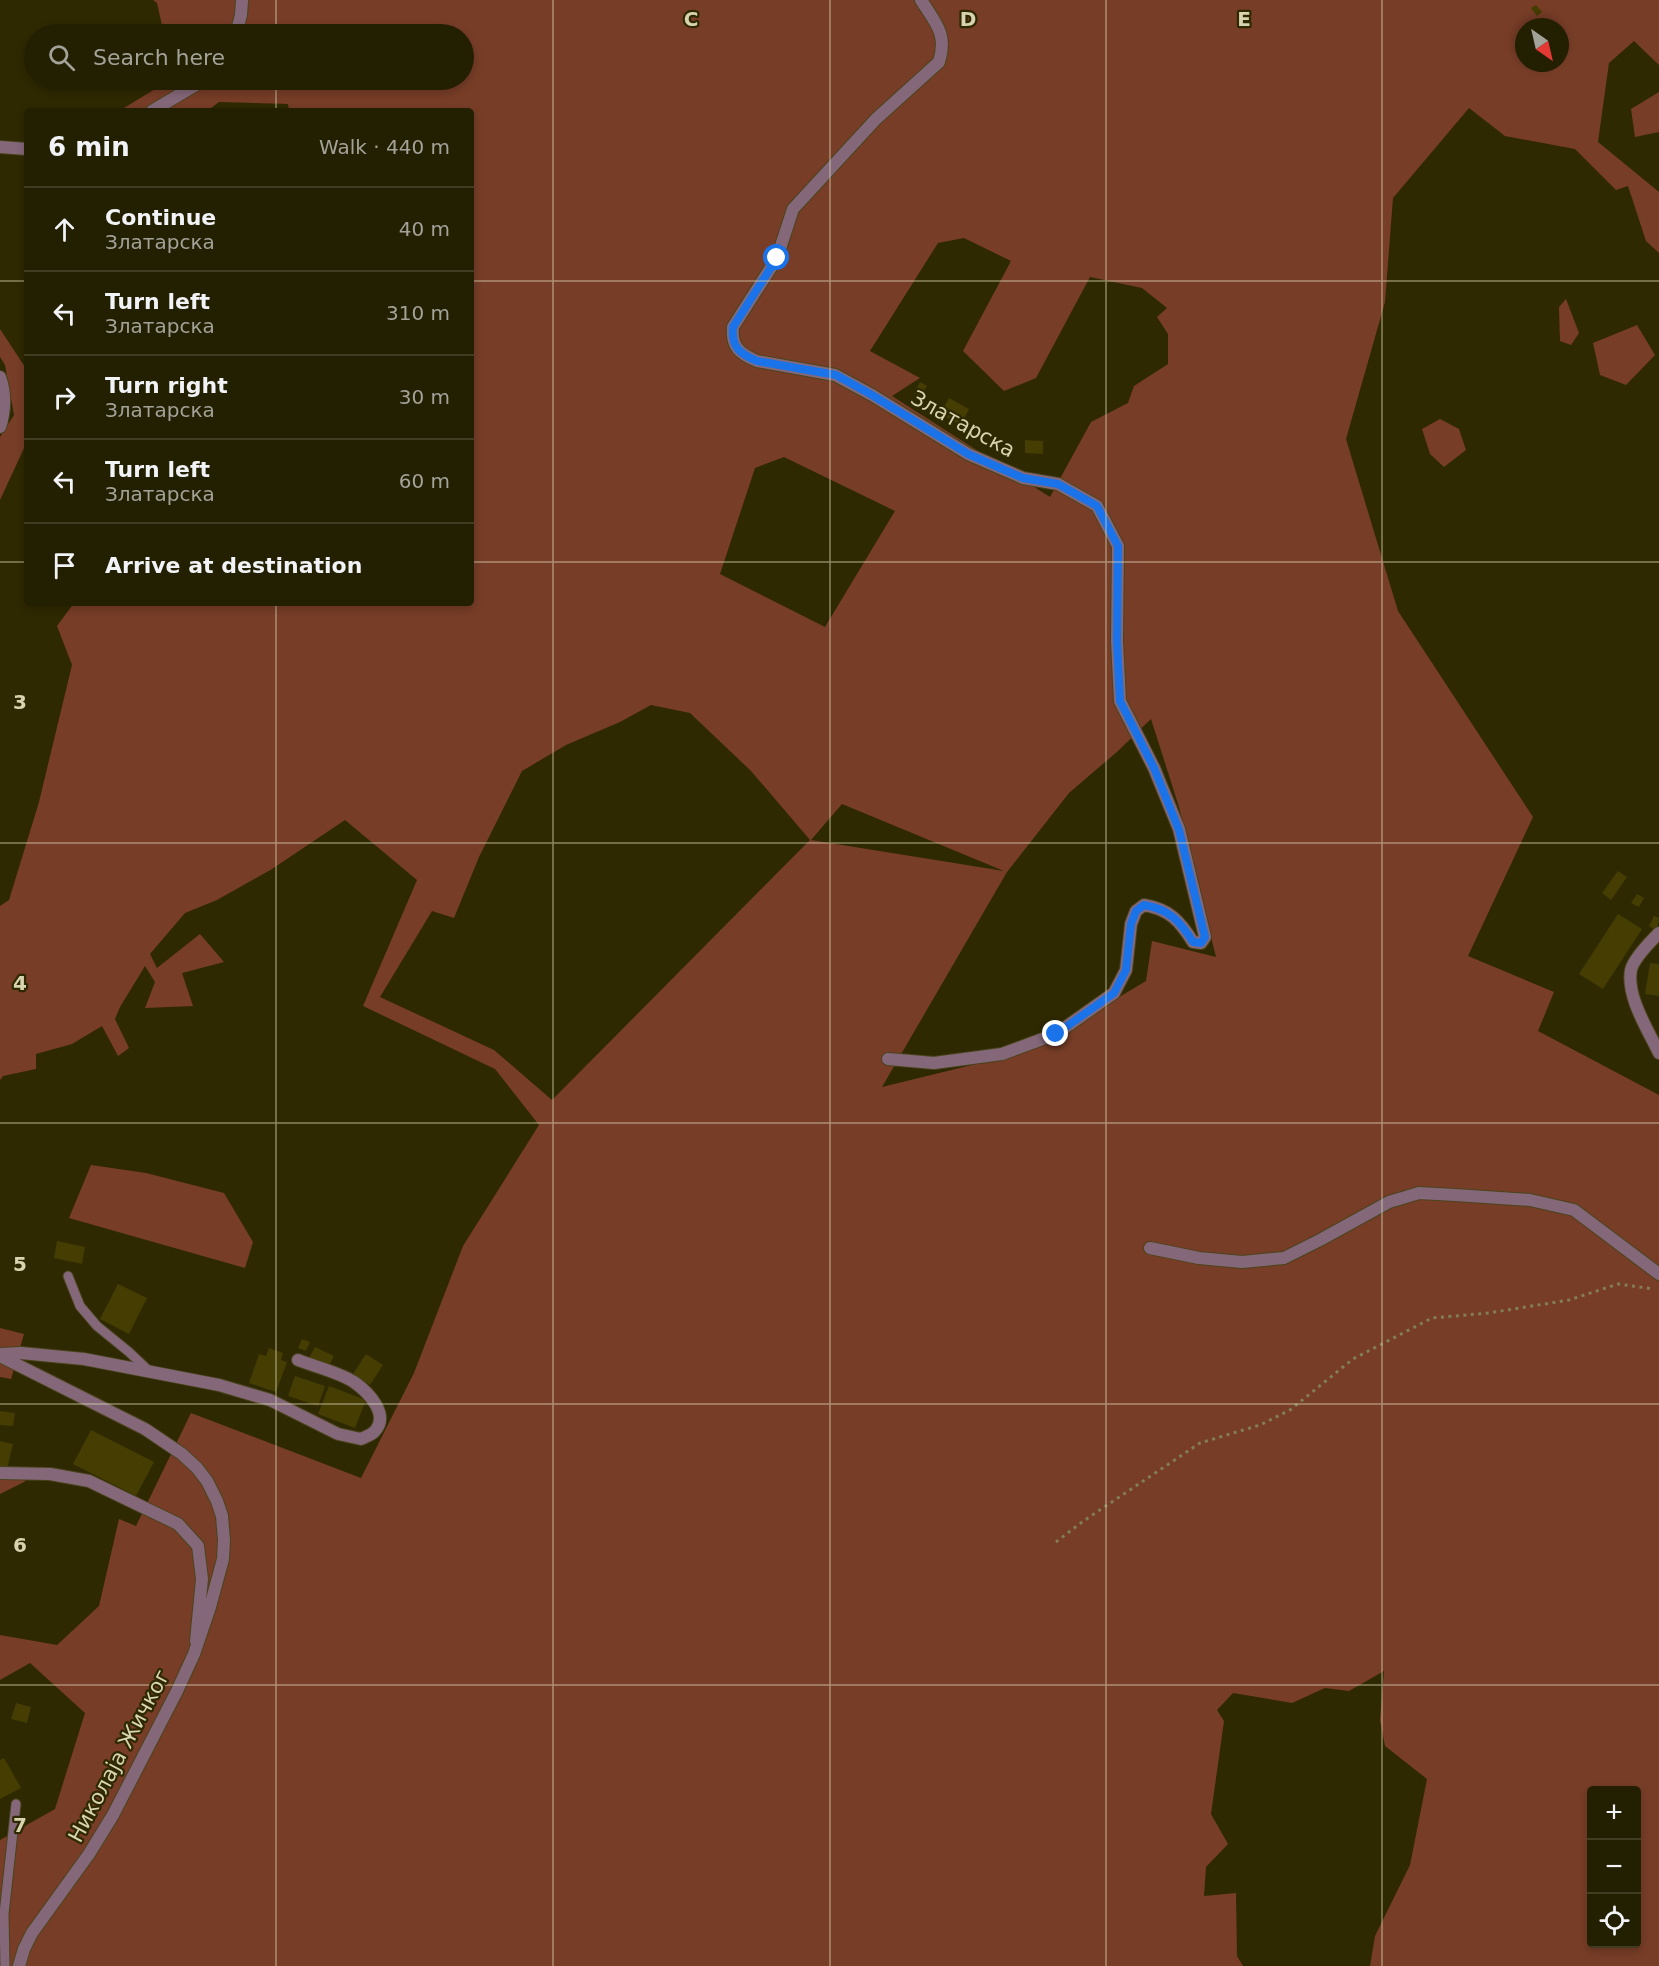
<!DOCTYPE html>
<meta charset="utf-8">
<style>
body{margin:0;font-family:"DejaVu Sans",sans-serif;background:#2b270b;color:#f1f3f6}
.controls{position:absolute;right:18px;bottom:18px;display:grid;overflow:hidden;border-radius:6px;box-shadow:0 3px 9px #0003}
.controls button{width:54px;height:54px;display:grid;place-items:center;padding:0;border:0;border-bottom:2px solid #403d23;background:#231f01;color:#f1f3f6;font:30px sans-serif}
.compass{position:absolute;left:1515px;top:18px;width:54px;height:54px;border-radius:50%;background:#231f01;box-shadow:0 3px 9px #0003;rotate:146deg}
.stop{position:absolute;width:18px;height:18px;margin:-14px;border:4px solid #1a73e8;border-radius:50%;background:#fff}
.stop.end{background:#1a73e8;border-color:#fff;box-shadow:0 2px 6px #0008}
.list{margin:0;padding:0;list-style:none}
h2{display:flex;justify-content:space-between;align-items:center;height:78px;margin:0;padding:0 24px;font-size:26px}
h2 small{font-size:20px;font-weight:400;color:#a3a299}
.list li{display:grid;grid-template-columns:39px 1fr auto;gap:18px;align-items:center;box-sizing:border-box;height:84px;padding:0 24px;border-top:2px solid #403d23}
.list b{display:block;font-size:22px;white-space:nowrap}
.list p{margin:0;font-size:20px;white-space:nowrap;color:#a3a299}
.list em{font-size:20px;font-style:normal;color:#a3a299}
.icon{flex:none;width:33px;height:33px;fill:none;stroke:currentColor;stroke-width:2;stroke-linecap:round;stroke-linejoin:round}
.map{position:relative;flex:none;width:1659px;height:1966px;overflow:hidden}
.search{position:absolute;background:#231f01;box-shadow:0 3px 9px #0003;left:24px;top:24px;width:450px;height:66px;display:flex;align-items:center;gap:15px;box-sizing:border-box;padding:0 21px;border-radius:33px;color:#a3a299;font-size:22px}
.panel{position:absolute;background:#231f01;box-shadow:0 3px 9px #0003;left:24px;top:108px;width:450px;height:498px;border-radius:6px}
.map>svg:first-child{display:block}
.green{fill:#773d27;fill-rule:evenodd}
.building{fill:#453d02}
.lines{fill:none;stroke-linecap:round;stroke-linejoin:round}
.service-casing{stroke:#4a441d;stroke-width:11}
.minor-casing{stroke:#4a441d;stroke-width:14}
.tertiary-casing{stroke:#4a441d;stroke-width:14}
.path{stroke:#837d58;stroke-width:3;stroke-dasharray:3 4.5;stroke-linecap:butt}
.service{stroke:#846879;stroke-width:9}
.minor{stroke:#846879;stroke-width:12}
.tertiary{stroke:#846879;stroke-width:12}
.route{stroke:#1a73e8;stroke-width:8}
.grid{fill:none;stroke:#d8d3b0;stroke-width:1.5;stroke-opacity:0.55}
.labels{text-anchor:middle;stroke-width:4.5;stroke-linejoin:round;paint-order:stroke}
.street-label{font-size:21px;fill:#d8d3b0;stroke:#2f2901}
.grid-label{font-size:20px;text-anchor:middle;font-weight:bold;fill:#d8d3b0;stroke:#2f2901;stroke-width:4.5;stroke-linejoin:round;paint-order:stroke}
</style>
<div class="map">
<svg width="1659" height="1966" viewBox="0 0 1659 1966">
<rect width="100%" height="100%" fill="#2f2901"/>
<g class="green">
<path d="M153 0H1659V65L1634 41 1609 63 1598 142 1659 192V253L1646 241 1628 186 1616 190 1575 149 1505 136 1469 108 1393 198 1385 302 1346 439 1398 611 1533 817 1468 956 1554 992 1538 1031 1659 1095V1966H1370L1375 1936 1410 1865 1427 1779 1385 1746 1380 1720 1384 1671 1349 1691 1325 1688 1292 1703 1233 1693 1217 1710 1224 1721 1211 1814 1228 1844 1206 1867 1204 1896 1236 1893 1237 1956 1243 1966H0V1840L55 1809 85 1713 30 1663 0 1680V1635L57 1645 99 1606 119 1519 136 1526 191 1413 361 1478 414 1373 463 1246 539 1125 495 1069 363 1006 417 880 345 820 272 869 217 900 185 913 150 954 157 968 200 934 224 962 182 973 193 1006 145 1008 155 982 145 966 120 1007 115 1019 129 1048 118 1056 102 1026 72 1044 36 1054V1069L3 1076 0 1080V906L9 900 39 802 72 665 57 626 74 603H471V111H289L288 104 219 102 207 111H119L170 80H464V34H164L157 3ZM1524 27H1560V63H1524ZM964 238 1011 261 963 351 1004 391 1036 378 1090 277 1142 288 1167 308 1157 317 1168 334V364L1134 386 1128 403 1091 422 1050 497 892 396 920 378 870 351 938 243ZM784 457 895 511 825 627 720 574 755 468ZM651 705 690 713 751 771 810 840 552 1100 494 1050 380 997 432 911 454 918 479 857 522 771 566 745 620 722ZM1151 719 1179 807 1216 957 1152 941 1146 981 1029 1051 882 1087 1007 872 1069 793 1118 751ZM842 804 1004 871 811 840ZM1592 1790H1636V1944H1592Z"/>
<path d="M1659 92V132L1635 137 1631 109Z"/>
<path d="M1566 299 1579 333 1571 345 1560 341 1559 307Z"/>
<path d="M1637 325 1655 355 1626 385 1600 375 1593 343Z"/>
<path d="M0 329 25 367 27 381V447L25 446 0 500V437L14 415 5 365 0 357Z"/>
<path d="M1440 419 1459 429 1466 450 1444 467 1430 454 1422 429Z"/>
<path d="M91 1165 146 1173 224 1193 253 1242 245 1268 69 1218Z"/>
<path d="M0 1328 24 1334 11 1379 0 1377Z"/>
<path d="M0 1470 26 1481 0 1494Z"/>
</g>
<g class="building">
<path d="M1536 5 1542 12 1537 16 1531 8Z"/>
<path d="M920 382 927 386 920 397 914 393Z"/>
<path d="M949 398 969 409 961 425 940 414Z"/>
<path d="M1025 440 1043 441V454L1025 453Z"/>
<path d="M1618 871 1627 877 1611 900 1602 893Z"/>
<path d="M1637 894 1644 898 1639 907 1631 903Z"/>
<path d="M1618 914 1642 929 1603 989 1579 974Z"/>
<path d="M1654 916 1659 918 1657 931 1649 926Z"/>
<path d="M1650 963 1659 964V996L1645 994Z"/>
<path d="M57 1241 85 1247 82 1264 54 1258Z"/>
<path d="M118 1284 147 1298 129 1334 100 1319Z"/>
<path d="M302 1339 310 1342 306 1351 298 1348Z"/>
<path d="M315 1347 334 1356 327 1370 308 1360Z"/>
<path d="M269 1348 283 1353 281 1360 287 1362 276 1392 249 1383 259 1354 266 1356Z"/>
<path d="M366 1354 383 1365 370 1385 353 1374Z"/>
<path d="M295 1376 325 1386 318 1406 288 1396Z"/>
<path d="M329 1386 366 1400 355 1428 318 1414Z"/>
<path d="M0 1411 15 1413 13 1426 0 1425Z"/>
<path d="M91 1430 154 1462 136 1496 73 1464Z"/>
<path d="M0 1441 13 1444 7 1469 0 1467Z"/>
<path d="M16 1703 31 1707 27 1723 11 1719Z"/>
<path d="M4 1758 21 1788 0 1799V1760Z"/>
</g>
<g class="lines">
<g class="service-casing">
<g id="service">
<path d="M68 1276 80 1306 97 1326 129 1352 149 1371"/>
<path d="M5 1966 4 1914 16 1804"/>
</g>
</g>
<g class="minor-casing">
<g id="minor">
<path d="M1659 933C1651 941 1633 960 1631 970 1626 996 1648 1030 1659 1053"/>
<path d="M888 1059 934 1063 1002 1054 1056 1034 1114 993 1126 970 1131 924 1136 911 1144 905C1169 909 1180 921 1193 942L1201 943 1205 937 1179 829 1154 768 1120 701 1117 641 1118 546 1097 506 1058 484 1023 478 968 454 872 395 835 375 757 361C740 354 731 347 733 327L777 258 793 209 876 119 939 62C948 34 935 22 921 0"/>
<path d="M1150 1248 1199 1258 1242 1262 1284 1258 1320 1240 1389 1202 1419 1193 1455 1195 1530 1200 1574 1210 1659 1274"/>
<path d="M0 1354 21 1353 84 1359 219 1385 270 1400 338 1434 361 1439C365 1437 371 1435 374 1432 391 1415 368 1392 354 1382 338 1372 316 1367 298 1360"/>
<path d="M0 1473 50 1474 89 1481 178 1524 198 1546 202 1579 196 1641"/>
</g>
</g>
<g class="tertiary-casing">
<g id="tertiary">
<path d="M236 34 241 15 242 0"/>
<path d="M152 111 204 80"/>
<path d="M0 147 27 149"/>
<path d="M0 377C6 393 5 412 0 427"/>
<path d="M0 1356 145 1429 182 1454 197 1468 207 1481 217 1501 222 1516 224 1540 223 1559 210 1607 194 1654 177 1691 113 1815 89 1854 32 1933 24 1949 19 1966"/>
</g>
</g>
<path class="path" d="M1056 1542 1082 1522 1200 1443 1260 1425 1290 1410 1353 1359 1432 1318 1489 1313 1569 1300 1618 1284 1654 1289"/>
<use href="#service" class="service"/>
<use href="#minor" class="minor"/>
<use href="#tertiary" class="tertiary"/>
</g>
<g class="lines">
<path class="route" d="M777 258 733 327C731 347 740 354 757 361L836 375 872 395 968 454 1023 478 1058 484 1097 506 1118 546 1117 641 1120 701 1154 768 1179 830 1205 937 1201 943 1193 942C1180 921 1169 909 1144 905L1136 911 1131 924 1126 970 1114 993 1056 1034"/>
</g>
<path class="grid" d="M276 0V34M553 0V1966M830 0V1966M1106 0V1966M1382 0V1966M276 80V111M0 281H27M471 281H1659M0 562H27M471 562H1659M276 603V1966M0 843H1659M0 1123H1659M0 1404H1659M0 1685H1659"/>
<g class="labels">
<g class="street-label">
<text transform="translate(963 424) rotate(29)" y="7">Златарска</text>
<text transform="translate(119 1756) rotate(-62)" y="7">Николаја Жичког</text>
</g>
</g>
<g class="grid-label">
<text x="691" y="26">C</text>
<text x="968" y="26">D</text>
<text x="1244" y="26">E</text>
<text x="20" y="709">3</text>
<text x="20" y="990">4</text>
<text x="20" y="1271">5</text>
<text x="20" y="1552">6</text>
<text x="20" y="1832">7</text>
</g>
</svg>
<div class="controls">
<button>+</button>
<button>−</button>
<button><svg class="icon" aria-label="locate" viewBox="0 0 24 24"><circle cx="12" cy="12" r="6"/><path d="M12 2v4M12 18v4M2 12h4M18 12h4"/></svg></button>
</div>
<svg class="compass" viewBox="-18 -18 36 36"><path d="M0-13l5 13h-10z" fill="#e53935"/><path d="M0 13l5-13h-10z" fill="#a3a299"/></svg>
<div class="stop" style="left:777px;top:258px"></div>
<div class="stop end" style="left:1056px;top:1034px"></div>
<div class="search"><svg class="icon" aria-label="search" viewBox="0 0 24 24"><circle cx="10" cy="10" r="6"/><path d="M15 15l6 6"/></svg>Search here</div>
<section class="panel">
<h2>6 min<small>Walk · 440 m</small></h2>
<ul class="list">
<li><svg class="icon" aria-label="ahead" viewBox="0 0 24 24"><path d="M12 20V5M6 11l6-6 6 6"/></svg><div><b>Continue</b><p>Златарска</p></div><em>40 m</em></li>
<li><svg class="icon" aria-label="left" viewBox="0 0 24 24"><path d="M17 20v-9H6M10 6l-5 5 5 5"/></svg><div><b>Turn left</b><p>Златарска</p></div><em>310 m</em></li>
<li><svg class="icon" aria-label="right" viewBox="0 0 24 24"><path d="M7 20v-9h11M14 6l5 5-5 5"/></svg><div><b>Turn right</b><p>Златарска</p></div><em>30 m</em></li>
<li><svg class="icon" aria-label="left" viewBox="0 0 24 24"><path d="M17 20v-9H6M10 6l-5 5 5 5"/></svg><div><b>Turn left</b><p>Златарска</p></div><em>60 m</em></li>
<li><svg class="icon" aria-label="arrive" viewBox="0 0 24 24"><path d="M6 21V4h12l-3 4 3 4H6"/></svg><div><b>Arrive at destination</b></div></li>
</ul>
</section>
</div>
